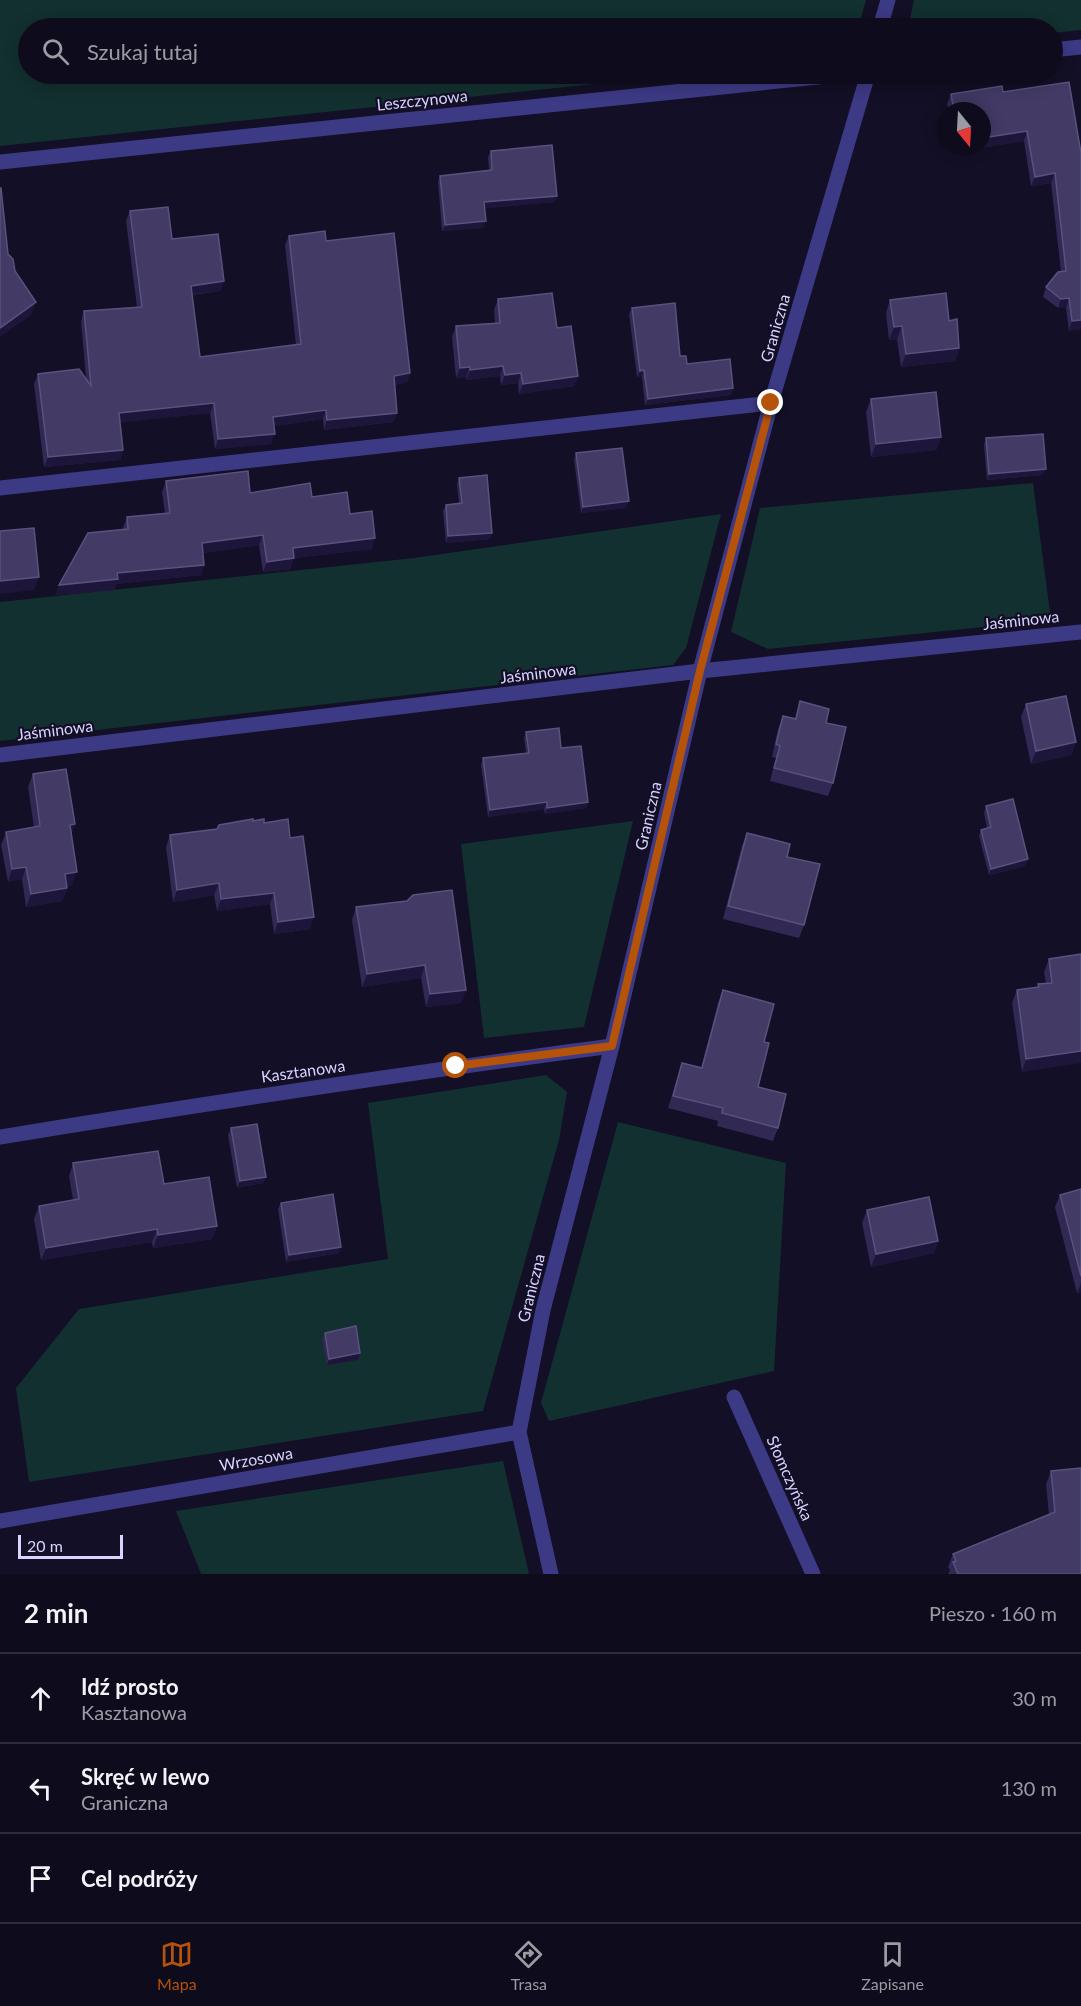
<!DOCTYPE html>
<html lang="pl">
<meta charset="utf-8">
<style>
body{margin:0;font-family:Lato,sans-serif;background:#1c1929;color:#f1f3f6}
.compass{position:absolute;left:937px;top:102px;width:54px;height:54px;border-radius:50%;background:#0e0b1c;box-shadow:0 3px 15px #0003;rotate:162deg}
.scale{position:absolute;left:18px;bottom:15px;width:105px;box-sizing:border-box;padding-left:6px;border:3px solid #d9d4ff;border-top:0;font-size:16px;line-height:21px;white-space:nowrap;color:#d9d4ff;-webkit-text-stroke:4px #130f26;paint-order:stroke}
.stop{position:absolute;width:18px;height:18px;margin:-14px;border:4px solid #b45309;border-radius:50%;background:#fff}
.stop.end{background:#b45309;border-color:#fff;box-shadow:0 2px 6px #0008}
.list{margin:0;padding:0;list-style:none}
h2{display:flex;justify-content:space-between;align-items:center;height:78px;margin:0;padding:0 24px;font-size:26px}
h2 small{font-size:20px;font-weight:400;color:#9b9ba3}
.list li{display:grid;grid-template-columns:39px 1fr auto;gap:18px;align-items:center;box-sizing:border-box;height:90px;padding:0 24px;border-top:2px solid #2e2b3b}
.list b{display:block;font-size:22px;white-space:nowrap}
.list p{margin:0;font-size:20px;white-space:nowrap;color:#9b9ba3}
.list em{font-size:20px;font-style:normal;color:#9b9ba3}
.icon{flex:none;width:33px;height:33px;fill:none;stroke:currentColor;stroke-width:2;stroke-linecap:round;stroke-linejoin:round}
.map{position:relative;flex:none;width:1081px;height:1574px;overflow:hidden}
.search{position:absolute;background:#0e0b1c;box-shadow:0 3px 15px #0003;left:18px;right:18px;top:18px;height:66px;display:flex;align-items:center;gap:15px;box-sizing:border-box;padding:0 21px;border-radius:33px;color:#9b9ba3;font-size:22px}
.sheet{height:348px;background:#0e0b1c}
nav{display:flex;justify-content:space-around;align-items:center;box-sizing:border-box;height:84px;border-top:2px solid #2e2b3b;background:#0e0b1c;font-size:16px;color:#9b9ba3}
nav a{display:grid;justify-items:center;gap:3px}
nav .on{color:#b45309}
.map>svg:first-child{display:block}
.green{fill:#12302f}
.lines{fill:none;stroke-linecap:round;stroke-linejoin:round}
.street{stroke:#3d3a85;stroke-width:15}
.wall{fill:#312854}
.shaded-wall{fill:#1d163a}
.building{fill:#433a66;stroke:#5a527e;stroke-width:1.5}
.route{stroke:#b45309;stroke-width:8}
.labels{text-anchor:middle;stroke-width:4.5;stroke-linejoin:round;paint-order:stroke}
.street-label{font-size:16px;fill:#d9d4ff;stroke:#130f26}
</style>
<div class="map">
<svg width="1081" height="1574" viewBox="0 0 1081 1574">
<rect width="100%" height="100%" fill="#130f26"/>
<g class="green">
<path d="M0 0H866L858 28H28V74H690L0 146Z"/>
<path d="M914 0H1081V30L1053 33 1052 28H908Z"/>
<path d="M1033 483 1051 620 768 649 731 632 760 508Z"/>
<path d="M721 514 686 648 673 665 0 741V602L414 558Z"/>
<path d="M633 821 584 1027 484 1038 461 844Z"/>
<path d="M546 1075 567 1092 559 1140 483 1411 29 1482 16 1388 79 1309 388 1259 368 1103Z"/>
<path d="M618 1122 786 1163 774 1371 549 1421 541 1403Z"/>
<path d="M503 1461 529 1574H201L176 1511Z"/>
</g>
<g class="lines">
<g class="street">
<path d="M880 28 888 0"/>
<path d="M1052 50 1081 47"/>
<path d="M0 162 847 74"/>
<path d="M0 488 771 403"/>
<path d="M0 755 700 671 1081 632"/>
<path d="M0 1137C203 1104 407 1073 612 1046"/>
<path d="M734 1397 813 1574"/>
<path d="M0 1521 519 1432"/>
<path d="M551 1574 519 1432 543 1310 612 1046 700 671 771 403 868 74"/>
</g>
</g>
<g class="wall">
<path d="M1003 92 1081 153V329L1069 331 1066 308H1058L1043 297 1046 287 1061 272 1051 183 1031 186 1024 141 955 152 954 147H982V111H949L947 104 951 94Z"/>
<path d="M491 151 557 196 554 202 485 208 483 228 442 231 438 182 440 176 489 170 488 157Z"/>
<path d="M130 211 172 239 224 281 220 291 192 295 200 357 296 345 285 245 289 236 326 241 410 373 407 382 395 385 397 413 393 422 324 430 323 419 274 426 271 444 215 449 210 413 120 422 123 450 120 460 44 467 34 384 38 374 86 378 81 321 84 311 137 307 126 221Z"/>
<path d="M498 299 557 328 578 376 574 386 519 394 518 383 501 385 500 376 466 380V377L456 378 452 337 456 326 495 323 494 310Z"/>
<path d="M890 300 949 321 959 348 955 361 901 367 897 339 889 340 886 313Z"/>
<path d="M632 308 687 364 733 388 731 395 645 405 642 377H637L629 314Z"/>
<path d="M871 399 941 437 936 450 871 457 866 412Z"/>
<path d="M986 438 1043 475 987 480 984 445Z"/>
<path d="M576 453 626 508 581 513 574 460Z"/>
<path d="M459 478 490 539 446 543 443 511 446 505 459 503 457 484Z"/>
<path d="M166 481 250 493 312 497 350 514 372 549 294 558 290 569 263 572 259 545 203 553 204 565 201 575 116 584 114 590 55 595 123 530V528L127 517 165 513 162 492Z"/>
<path d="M800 701 826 723 833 783 828 796 770 781 776 758 772 757 778 729 783 716 795 718Z"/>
<path d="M1026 704 1076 742 1071 755 1031 764 1021 717Z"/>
<path d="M526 732 561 748 588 802 586 808 545 814 544 809 488 817 481 765 483 758 526 753 524 738Z"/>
<path d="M33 774 75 824 71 833 72 885 67 886V888L62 901 26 907 22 879 8 882 1 845 6 832 34 827 28 787Z"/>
<path d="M986 806 1025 866 989 875 979 836 981 830 987 828 984 813Z"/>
<path d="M253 821 264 823 290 838 310 929 274 934 270 904 217 911 214 895 173 902 166 847 170 835 217 829Z"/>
<path d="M747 833 804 925 799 938 723 919 742 846Z"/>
<path d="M356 907 466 990 461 1003 426 1007 421 978 362 987 352 920Z"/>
<path d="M1081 954 1022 1072 1012 1003 1017 990 1037 988 1038 984H1046L1044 972 1049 959Z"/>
<path d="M723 990 764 1042 758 1087 778 1128 773 1141 717 1126 718 1121 668 1108 682 1063 701 1068 718 1003Z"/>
<path d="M231 1128 266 1177 263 1183 237 1188 228 1135Z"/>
<path d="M73 1163 164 1184 217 1226 212 1239 153 1248 152 1242 41 1260 34 1219 39 1206 73 1200 69 1176Z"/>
<path d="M1081 1189V1292L1077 1293 1055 1207 1060 1195Z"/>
<path d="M281 1203 339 1253 286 1262 278 1209Z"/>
<path d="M867 1210 938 1241 934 1253 871 1267 862 1223Z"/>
<path d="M325 1333 360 1353 358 1360 327 1365 322 1340Z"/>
<path d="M1051 1471 1081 1574H948L950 1570 948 1567 953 1554 1049 1515 1046 1484Z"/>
</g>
<g class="shaded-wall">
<path d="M1027 131 1024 141 955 152 957 147H982V138Z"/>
<path d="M1055 173 1051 183 1031 186 1035 177Z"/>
<path d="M557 196 554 202 482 209 484 202Z"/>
<path d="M486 221 483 228 442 231 445 225Z"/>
<path d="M224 281 220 291 187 295 191 286Z"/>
<path d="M1069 298 1066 308H1058L1061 299Z"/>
<path d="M36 302 31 315 0 337V328Z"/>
<path d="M1081 320V329L1069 331 1072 321Z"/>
<path d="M902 326 897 339 889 340 894 327Z"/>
<path d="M959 348 955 361 901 367 906 354Z"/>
<path d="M503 366 500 376 466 380 470 370Z"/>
<path d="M470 367 466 377 456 378 460 368Z"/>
<path d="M644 370 642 377H637L640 371Z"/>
<path d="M410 373 407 382 390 386 394 376Z"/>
<path d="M521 373 518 383 501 385 505 375Z"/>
<path d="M578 376 574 386 519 394 523 384Z"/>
<path d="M733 388 731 395 645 405 648 399Z"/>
<path d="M214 403 210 413 116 423 119 413Z"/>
<path d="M326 410 323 419 269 427 273 417Z"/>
<path d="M397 413 393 422 324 430 327 420Z"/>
<path d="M275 434 271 444 215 449 218 439Z"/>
<path d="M941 437 936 450 871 457 876 444Z"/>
<path d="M123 450 120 460 44 467 48 457Z"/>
<path d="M1046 469 1043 475 987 480 989 474Z"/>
<path d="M629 501 626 508 581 513 583 507Z"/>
<path d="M492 533 490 539 446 543 448 536Z"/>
<path d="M263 535 259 545 199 554 202 543Z"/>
<path d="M375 538 372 549 294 558 290 569 263 572 267 562 293 548Z"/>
<path d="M204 565 201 575 116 584 114 590 55 595 59 585 117 573Z"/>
<path d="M39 577 34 590 0 594V581Z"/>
<path d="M1076 742 1071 755 1031 764 1036 751Z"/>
<path d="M547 802 544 809 488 817 490 810Z"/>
<path d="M588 802 586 808 545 814 547 808Z"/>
<path d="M75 824 70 837V825Z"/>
<path d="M1028 859 1025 866 989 875 991 869Z"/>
<path d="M26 867 22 879 8 882 12 869Z"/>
<path d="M77 872 72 885 60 887 65 874Z"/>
<path d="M219 883 214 895 173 902 177 890Z"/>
<path d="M67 888 62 901 26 907 31 894Z"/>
<path d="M274 893 270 904 217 911 221 899Z"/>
<path d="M314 917 310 929 274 934 278 922Z"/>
<path d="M425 965 421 978 362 987 367 974Z"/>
<path d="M466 990 461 1003 426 1007 430 994Z"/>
<path d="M1081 1051V1063L1022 1072 1026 1059Z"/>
<path d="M266 1177 263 1183 237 1188 240 1181Z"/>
<path d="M217 1226 212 1239 153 1248 158 1235Z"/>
<path d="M157 1229 152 1242 41 1260 46 1248Z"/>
<path d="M938 1241 934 1253 871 1267 876 1254Z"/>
<path d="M341 1247 339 1253 286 1262 289 1255Z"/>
<path d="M1081 1283V1292L1077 1293Z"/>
<path d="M360 1353 358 1360 327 1365 329 1359Z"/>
</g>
<g class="building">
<path d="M1069 82 1081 153V320L1072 321 1069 298 1061 299 1046 287 1058 272 1066 271 1055 173 1035 177 1027 131 982 138V111H954L951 94 1002 86 1003 92Z"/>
<path d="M552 145 557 196 484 202 486 221 445 225 440 176 492 170 491 151Z"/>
<path d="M0 188H1L8 254 13 259 15 271 36 302 0 328Z"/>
<path d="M168 207 172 239 218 234 224 281 191 286 200 357 301 344 289 236 325 231 326 241 394 233 410 373 394 376 397 413 327 420 326 410 273 417 275 434 218 439 214 403 119 413 123 450 48 457 38 374 79 369 91 386 84 311 142 307 130 211Z"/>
<path d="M552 293 557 328 571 326 578 376 523 384 521 373 505 375 503 366 470 370V367L460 368 456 326 500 323 498 299Z"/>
<path d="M946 293 949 321 957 319 959 348 906 354 902 326 894 327 890 300Z"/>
<path d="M675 303 680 356H686L687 364 730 359 733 388 648 399 644 370 640 371 632 308Z"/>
<path d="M936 392 941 437 876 444 871 399Z"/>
<path d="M1043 434 1046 469 989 474 986 438Z"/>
<path d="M622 448 629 501 583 507 576 453Z"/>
<path d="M248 471 250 493 310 483 312 497 347 492 350 514 372 511 375 538 293 548 294 558 267 562 263 535 202 543 204 565 117 573 118 579 59 585 88 533 128 529 127 517 170 513 166 481Z"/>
<path d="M487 475 492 533 448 536 446 505 462 503 459 478Z"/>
<path d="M34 528 39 577 0 581V531Z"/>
<path d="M1066 696 1076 742 1036 751 1026 704Z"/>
<path d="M800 701 829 709 826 723 846 727 833 783 774 768 780 746 776 744 783 716 796 719Z"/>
<path d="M559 728 561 748 581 746 588 802 547 808V802L490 810 483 758 529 753 526 732Z"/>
<path d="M66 769 75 824 70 825 77 872 65 874 67 888 31 894 26 867 12 869 6 832 40 826 33 774Z"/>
<path d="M1013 799 1028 859 991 869 981 830 991 827 986 806Z"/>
<path d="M253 819V821L264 819V823L288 819 290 838 303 836 314 917 278 922 274 893 221 899 219 883 177 890 170 835 217 829 219 825Z"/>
<path d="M747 833 790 844 787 857 820 864 804 925 728 906Z"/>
<path d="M452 890 466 990 430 994 425 965 367 974 356 907 407 901 413 895Z"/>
<path d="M1081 954V1051L1026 1059 1017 990 1039 987 1038 984 1052 983 1049 959Z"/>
<path d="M723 990 774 1004 764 1042 769 1043 758 1087 786 1094 778 1128 722 1113 723 1108 673 1096 682 1063 702 1068Z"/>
<path d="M257 1124 266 1177 240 1181 231 1128Z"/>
<path d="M158 1151 164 1184 209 1177 217 1226 158 1235 157 1229 46 1248 39 1206 79 1199 73 1163Z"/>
<path d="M1081 1189V1276L1060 1195Z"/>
<path d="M333 1194 341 1247 289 1255 281 1203Z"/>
<path d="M929 1197 938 1241 876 1254 867 1210Z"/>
<path d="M356 1326 360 1353 329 1359 325 1333Z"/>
<path d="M1081 1468V1574H958L953 1562 956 1561 953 1554 1055 1512 1051 1471Z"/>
</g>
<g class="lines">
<path class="route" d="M456 1066 612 1046 700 671 771 403"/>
</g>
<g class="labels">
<g class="street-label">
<text transform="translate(422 100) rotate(-6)" y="6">Leszczynowa</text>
<text transform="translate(775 328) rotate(-74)" y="6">Graniczna</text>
<text transform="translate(1021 620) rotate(-6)" y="6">Jaśminowa</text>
<text transform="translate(538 673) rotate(-7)" y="6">Jaśminowa</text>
<text transform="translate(55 730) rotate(-7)" y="6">Jaśminowa</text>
<text transform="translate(648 816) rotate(-77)" y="6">Graniczna</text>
<text transform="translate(303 1071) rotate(-8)" y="6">Kasztanowa</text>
<text transform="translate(531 1288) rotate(-76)" y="6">Graniczna</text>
<text transform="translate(256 1459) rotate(-10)" y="6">Wrzosowa</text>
<text transform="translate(790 1478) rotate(66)" y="6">Słomczyńska</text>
</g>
</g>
</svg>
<svg class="compass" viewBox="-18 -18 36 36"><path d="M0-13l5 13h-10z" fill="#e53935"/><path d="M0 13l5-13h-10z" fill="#9b9ba3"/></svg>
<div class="scale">20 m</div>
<div class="stop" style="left:456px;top:1066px"></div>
<div class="stop end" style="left:771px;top:403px"></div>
<div class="search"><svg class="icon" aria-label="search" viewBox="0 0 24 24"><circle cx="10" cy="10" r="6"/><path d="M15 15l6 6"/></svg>Szukaj tutaj</div>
</div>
<section class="sheet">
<h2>2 min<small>Pieszo · 160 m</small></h2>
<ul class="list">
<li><svg class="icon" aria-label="ahead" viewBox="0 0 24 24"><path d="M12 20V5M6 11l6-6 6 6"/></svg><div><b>Idź prosto</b><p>Kasztanowa</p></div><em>30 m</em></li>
<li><svg class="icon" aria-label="left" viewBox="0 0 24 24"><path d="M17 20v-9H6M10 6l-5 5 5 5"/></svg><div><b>Skręć w lewo</b><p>Graniczna</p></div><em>130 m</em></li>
<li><svg class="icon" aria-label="arrive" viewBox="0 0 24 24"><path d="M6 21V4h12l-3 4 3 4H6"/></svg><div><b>Cel podróży</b></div></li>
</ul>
</section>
<nav>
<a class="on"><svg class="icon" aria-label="map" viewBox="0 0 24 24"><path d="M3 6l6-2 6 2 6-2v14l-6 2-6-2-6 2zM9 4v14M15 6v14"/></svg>Mapa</a>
<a><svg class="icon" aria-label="directions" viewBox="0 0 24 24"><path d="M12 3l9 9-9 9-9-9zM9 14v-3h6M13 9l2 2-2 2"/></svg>Trasa</a>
<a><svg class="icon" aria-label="saved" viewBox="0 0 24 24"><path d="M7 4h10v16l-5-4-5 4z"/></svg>Zapisane</a>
</nav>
